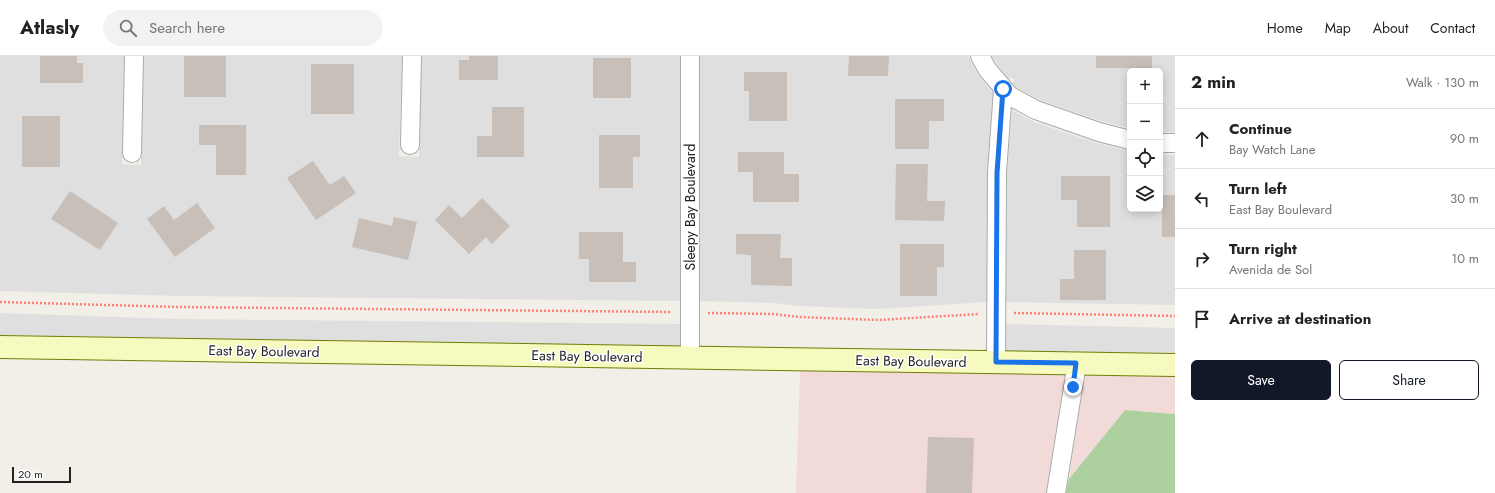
<!DOCTYPE html>
<meta charset="utf-8">
<style>
body{margin:0;font-family:Jost,sans-serif;background:#f2f2f2;color:#222}
.controls{position:absolute;right:12px;top:12px;display:grid;overflow:hidden;border-radius:6px;box-shadow:0 2px 10px #0003}
.controls button{width:36px;height:36px;display:grid;place-items:center;padding:0;border:0;border-bottom:1px solid #e0e0e0;background:#fff;color:#222;font:20px sans-serif}
.scale{position:absolute;left:12px;bottom:10px;width:59px;box-sizing:border-box;padding-left:4px;border:2px solid #222;border-top:0;font-size:11px;line-height:14px;white-space:nowrap;color:#222;-webkit-text-stroke:3px #fff;paint-order:stroke}
.stop{position:absolute;width:12px;height:12px;margin:-9px;border:3px solid #1a73e8;border-radius:50%;background:#fff}
.stop.end{background:#1a73e8;border-color:#fff;box-shadow:0 1px 4px #0008}
.list{margin:0;padding:0;list-style:none}
h2{display:flex;justify-content:space-between;align-items:center;height:52px;margin:0;padding:0 16px;font-size:17px}
h2 small{font-size:13px;font-weight:400;color:#767676}
.list li{display:grid;grid-template-columns:26px 1fr auto;gap:12px;align-items:center;box-sizing:border-box;height:60px;padding:0 16px;border-top:1px solid #e0e0e0}
.list b{display:block;font-size:15px;white-space:nowrap}
.list p{margin:0;font-size:13px;white-space:nowrap;color:#767676}
.list em{font-size:13px;font-style:normal;color:#767676}
.actions{display:flex;gap:8px;padding:12px 16px}
.actions a{flex:1;padding:9px 0;border:1px solid #111827;border-radius:6px;text-align:center;font-size:14px;color:#111827}
.actions .main{background:#111827;color:#fff}
.icon{flex:none;width:22px;height:22px;fill:none;stroke:currentColor;stroke-width:2;stroke-linecap:round;stroke-linejoin:round}
.map{position:relative;flex:none;width:1175px;height:437px;overflow:hidden}
header{display:flex;align-items:center;gap:24px;box-sizing:border-box;height:56px;padding:0 20px;background:#fff;border-bottom:1px solid #e0e0e0}
header strong{font-size:19px}
nav{display:flex;gap:22px;margin-inline-start:auto;font-size:14px}
.search{width:280px;height:36px;background:#f2f2f2;display:flex;align-items:center;gap:10px;box-sizing:border-box;padding:0 14px;border-radius:22px;color:#767676;font-size:15px}
main{display:flex}
aside{flex:1;background:#fff}
.map>svg:first-child{display:block}
.residential{fill:#e0dfdf}
.commercial{fill:#f2dad9}
.forest{fill:#add19e}
.building{fill:#c7bfb8}
.lines{fill:none;stroke-linecap:round;stroke-linejoin:round}
.street-casing{stroke:#a9a9a9;stroke-width:20}
.secondary-casing{stroke:#707d05;stroke-width:24}
.path{stroke:#fa8072;stroke-width:2.5;stroke-dasharray:2 2;stroke-linecap:butt}
.street{stroke:#fff;stroke-width:18}
.secondary{stroke:#f7fabf;stroke-width:22}
.route{stroke:#1a73e8;stroke-width:5}
.labels{text-anchor:middle;stroke-width:3;stroke-linejoin:round;paint-order:stroke}
.street-label{font-size:14px;fill:#222;stroke:#fff}
</style>
<header>
<strong>Atlasly</strong>
<div class="search"><svg class="icon" aria-label="search" viewBox="0 0 24 24"><circle cx="10" cy="10" r="6"/><path d="M15 15l6 6"/></svg>Search here</div>
<nav><a>Home</a><a>Map</a><a>About</a><a>Contact</a></nav>
</header>
<main>
<div class="map">
<svg width="1175" height="437" viewBox="0 0 1175 437">
<rect width="100%" height="100%" fill="#f2efe9"/>
<g class="residential">
<path d="M0 0H124L122 108 141 109 144 0H402L399 100 419 101 422 0H680V245L179 240 0 235Z"/>
<path d="M700 0H968L978 19 993 37 987 117V246L877 253 799 250 774 247 700 245Z"/>
<path d="M991 0H1175V76H1160V15H1130V72L1101 65 1040 44 1016 31 1013 28 1014 22H1008L995 6Z"/>
<path d="M1012 54 1034 66 1096 87 1130 95V153H1160V98L1175 99V249L1006 246 1007 118Z"/>
<path d="M0 257 178 263 680 268V291L0 279Z"/>
<path d="M1006 268 1175 272V297L1077 296 1069 294 1068 296 1006 295Z"/>
</g>
<g class="commercial">
<path d="M800 315 1065 319 1046 437H796Z"/>
<path d="M1085 319 1175 320V358L1125 354 1069 423Z"/>
</g>
<path class="forest" d="M1125 354 1175 358V437H1066L1069 423Z"/>
<g class="building">
<path d="M40 0H77V7H83V27H40Z"/>
<rect x="184" y="0" width="42" height="41"/>
<path d="M469 0H498V24H459V4H469Z"/>
<path d="M849 0H889L888 20H848Z"/>
<path d="M1096 0H1152V15H1136V12H1096Z"/>
<rect x="593" y="2" width="38" height="40"/>
<rect x="311" y="8" width="43" height="50"/>
<path d="M744 16H787V65H749V35H744Z"/>
<path d="M895 43H944V65H929V93H895Z"/>
<path d="M492 51H524V101H477V80H492Z"/>
<rect x="22" y="60" width="38" height="51"/>
<path d="M199 69H246V119H216V89H199Z"/>
<path d="M599 79H640V101H633V132H599Z"/>
<path d="M738 96H784V118H799V146H753V116H738Z"/>
<path d="M313 105 330 129 344 120 356 137 316 164 287 122Z"/>
<path d="M896 108H928L927 145H945L944 165 895 164Z"/>
<path d="M1061 120H1110V171H1077V144H1061Z"/>
<path d="M70 135 118 167 100 194 51 163Z"/>
<rect x="1162" y="139" width="13" height="42"/>
<path d="M482 142 510 170 492 188 486 181 469 198 435 164 449 149 462 162Z"/>
<path d="M197 147 215 172 175 201 147 163 164 150 174 164Z"/>
<path d="M394 161 417 166 408 204 352 191 359 162 392 170Z"/>
<path d="M579 176H623V206H636V226H589V203H579Z"/>
<path d="M736 178H781L780 202H792V230L751 229V199L736 198Z"/>
<path d="M900 188H944V211H937V240H900Z"/>
<path d="M1074 194H1106V244H1060V223H1074Z"/>
<path d="M928 381 974 382 972 437H926Z"/>
</g>
<g class="lines">
<g class="street-casing">
<g id="street">
<path d="M690 0V302"/>
<path d="M980 0 987 13 1010 40 1036 54 1099 76 1130 84"/>
<path d="M1160 87H1175"/>
<path d="M410 89 412 0"/>
<path d="M132 97 134 0"/>
<path d="M996 306 997 117 1003 33"/>
<path d="M1056 437 1077 307"/>
</g>
</g>
<g class="secondary-casing">
<path id="secondary" d="M0 291 1175 309"/>
</g>
<g class="path">
<path d="M0 246 178 251 671 256"/>
<path d="M708 257 774 258 799 261 878 264 979 258"/>
<path d="M1014 257 1175 260"/>
</g>
<use href="#street" class="street"/>
<use href="#secondary" class="secondary"/>
</g>
<g class="lines">
<path class="route" d="M1003 33 997 117 996 306 1076 307 1073 331"/>
</g>
<g class="labels">
<g class="street-label">
<text transform="translate(690 151) rotate(-90)" y="5">Sleepy Bay Boulevard</text>
<text transform="translate(264 295) rotate(1)" y="5">East Bay Boulevard</text>
<text transform="translate(587 300) rotate(1)" y="5">East Bay Boulevard</text>
<text transform="translate(911 305) rotate(1)" y="5">East Bay Boulevard</text>
</g>
</g>
</svg>
<div class="controls">
<button>+</button>
<button>−</button>
<button><svg class="icon" aria-label="locate" viewBox="0 0 24 24"><circle cx="12" cy="12" r="6"/><path d="M12 2v4M12 18v4M2 12h4M18 12h4"/></svg></button>
<button><svg class="icon" aria-label="layers" viewBox="0 0 24 24"><path d="M12 4l9 5-9 5-9-5zM3 14l9 5 9-5"/></svg></button>
</div>
<div class="scale">20 m</div>
<div class="stop" style="left:1003px;top:33px"></div>
<div class="stop end" style="left:1073px;top:331px"></div>
</div>
<aside>
<h2>2 min<small>Walk · 130 m</small></h2>
<ul class="list">
<li><svg class="icon" aria-label="ahead" viewBox="0 0 24 24"><path d="M12 20V5M6 11l6-6 6 6"/></svg><div><b>Continue</b><p>Bay Watch Lane</p></div><em>90 m</em></li>
<li><svg class="icon" aria-label="left" viewBox="0 0 24 24"><path d="M17 20v-9H6M10 6l-5 5 5 5"/></svg><div><b>Turn left</b><p>East Bay Boulevard</p></div><em>30 m</em></li>
<li><svg class="icon" aria-label="right" viewBox="0 0 24 24"><path d="M7 20v-9h11M14 6l5 5-5 5"/></svg><div><b>Turn right</b><p>Avenida de Sol</p></div><em>10 m</em></li>
<li><svg class="icon" aria-label="arrive" viewBox="0 0 24 24"><path d="M6 21V4h12l-3 4 3 4H6"/></svg><div><b>Arrive at destination</b></div></li>
</ul>
<div class="actions"><a class="main">Save</a><a>Share</a></div>
</aside>
</main>
